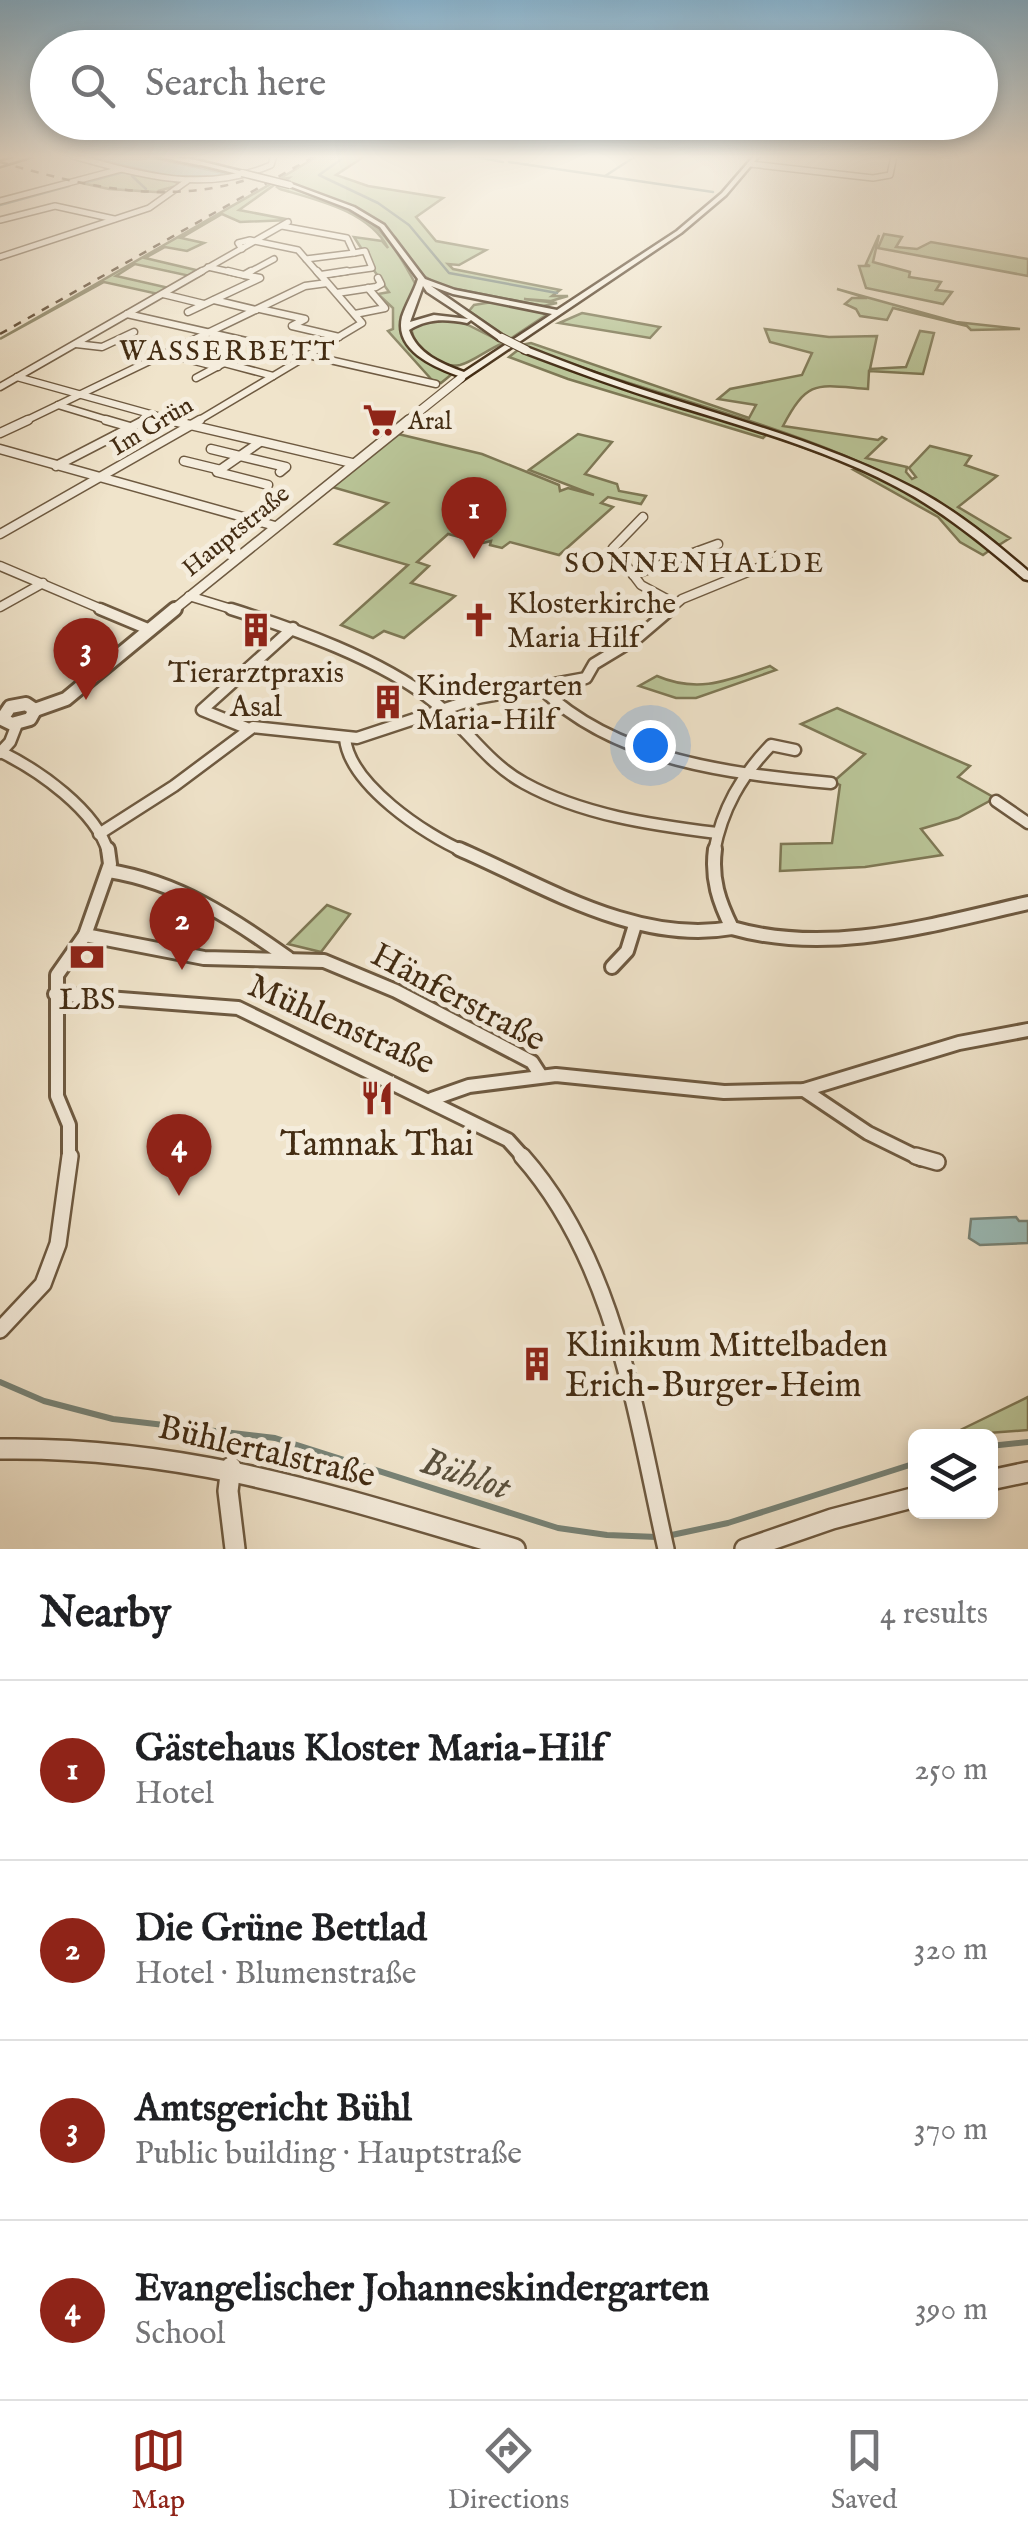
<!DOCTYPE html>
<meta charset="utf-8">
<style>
body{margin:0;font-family:"IM FELL English",serif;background:#f6f6f6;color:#202124}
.controls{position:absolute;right:30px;bottom:30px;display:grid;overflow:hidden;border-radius:15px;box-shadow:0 5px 15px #0003}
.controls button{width:90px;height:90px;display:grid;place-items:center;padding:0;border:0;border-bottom:2px solid #e0e0e0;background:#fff;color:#202124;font:50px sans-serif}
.you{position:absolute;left:650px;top:745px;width:35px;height:35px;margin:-25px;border:8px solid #fff;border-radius:50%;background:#1a73e8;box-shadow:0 0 0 15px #1a73e833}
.badge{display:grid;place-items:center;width:65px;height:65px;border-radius:50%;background:#8f2418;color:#fff;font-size:32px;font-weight:700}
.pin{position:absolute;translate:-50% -82px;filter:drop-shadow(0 2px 5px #0008)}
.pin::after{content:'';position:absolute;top:52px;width:35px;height:30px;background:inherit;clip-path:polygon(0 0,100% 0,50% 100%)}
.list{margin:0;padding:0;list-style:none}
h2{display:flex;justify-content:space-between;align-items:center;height:130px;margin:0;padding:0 40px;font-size:42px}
h2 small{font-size:32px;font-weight:400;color:#757577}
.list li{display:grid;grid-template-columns:65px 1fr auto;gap:30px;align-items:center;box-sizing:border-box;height:180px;padding:0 40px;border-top:2px solid #e0e0e0}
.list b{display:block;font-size:38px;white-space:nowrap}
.list p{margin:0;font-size:32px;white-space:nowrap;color:#757577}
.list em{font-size:32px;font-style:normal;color:#757577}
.icon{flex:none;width:55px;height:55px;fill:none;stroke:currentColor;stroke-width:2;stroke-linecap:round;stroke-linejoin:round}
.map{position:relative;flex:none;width:1028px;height:1549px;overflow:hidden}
.search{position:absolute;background:#fff;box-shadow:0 5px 15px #0003;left:30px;right:30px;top:30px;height:110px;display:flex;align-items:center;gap:25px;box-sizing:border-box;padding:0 35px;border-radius:55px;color:#757577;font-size:38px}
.sheet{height:850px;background:#fff}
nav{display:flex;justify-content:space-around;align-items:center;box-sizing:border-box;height:140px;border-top:2px solid #e0e0e0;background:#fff;font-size:28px;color:#757577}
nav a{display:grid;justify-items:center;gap:5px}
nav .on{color:#8f2418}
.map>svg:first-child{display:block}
.green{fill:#b9c497;stroke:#7e7855;stroke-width:2.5}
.water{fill:#9bbebb;stroke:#788478;stroke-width:2.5}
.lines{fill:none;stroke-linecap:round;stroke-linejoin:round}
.stream-far1{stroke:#788478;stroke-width:2.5}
.stream{stroke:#788478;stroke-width:6}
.minor-far5-casing{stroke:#6e5a41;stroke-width:8}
.minor-far4-casing{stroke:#6e5a41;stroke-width:9}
.minor-far3-casing{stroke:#6e5a41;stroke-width:11}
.minor-far2-casing{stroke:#6e5a41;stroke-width:15}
.minor-far1-casing{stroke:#6e5a41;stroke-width:18}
.minor-casing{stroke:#6e5a41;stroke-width:20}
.tertiary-far3-casing{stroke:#6e5a41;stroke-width:10}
.tertiary-far2-casing{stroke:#6e5a41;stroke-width:12}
.tertiary-far1-casing{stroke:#6e5a41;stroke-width:18}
.tertiary-casing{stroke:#6e5a41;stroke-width:24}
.secondary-casing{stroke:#432c13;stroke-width:5}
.primary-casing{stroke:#432c13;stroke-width:5}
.minor-far5{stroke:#f5eddd;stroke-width:5}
.minor-far4{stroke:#f5eddd;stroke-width:6}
.minor-far3{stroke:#f5eddd;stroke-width:8}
.minor-far2{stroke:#f5eddd;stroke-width:10}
.minor-far1{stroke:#f5eddd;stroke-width:12}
.minor{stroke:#f5eddd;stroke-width:15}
.tertiary-far3{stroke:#f5eddd;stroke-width:8}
.tertiary-far2{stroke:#f5eddd;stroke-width:9}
.tertiary-far1{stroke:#f5eddd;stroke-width:12}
.tertiary{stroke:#f5eddd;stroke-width:19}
.secondary{fill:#f5eddd;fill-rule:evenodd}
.primary{fill:#f0e4cb;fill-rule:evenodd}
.rail{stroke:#432c13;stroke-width:2.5;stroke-dasharray:8 8;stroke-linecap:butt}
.secondary-bridge-far1-casing{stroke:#432c13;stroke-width:9;stroke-linecap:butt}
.secondary-bridge-casing{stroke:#432c13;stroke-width:10;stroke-linecap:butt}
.secondary-bridge-far1{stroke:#f5eddd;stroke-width:6}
.secondary-bridge{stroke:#f5eddd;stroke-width:8}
.labels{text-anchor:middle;stroke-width:10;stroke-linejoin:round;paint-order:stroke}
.far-poi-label{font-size:25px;fill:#432c13;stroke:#f5eddd;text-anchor:start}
.far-street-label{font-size:25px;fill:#432c13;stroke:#f5eddd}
.far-neighbourhood-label{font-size:28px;letter-spacing:2.5px;fill:#432c13;stroke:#f5eddd}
.poi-label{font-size:30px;fill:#432c13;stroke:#f5eddd;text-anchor:start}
.near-street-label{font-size:35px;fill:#432c13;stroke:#f5eddd}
.near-poi-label{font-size:35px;fill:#432c13;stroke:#f5eddd}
.near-water-label{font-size:38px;font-style:italic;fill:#59503d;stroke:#f5eddd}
</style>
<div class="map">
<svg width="1028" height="1549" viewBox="0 0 1028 1549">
<rect width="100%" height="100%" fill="#f0e4cb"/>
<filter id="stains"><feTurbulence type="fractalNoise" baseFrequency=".002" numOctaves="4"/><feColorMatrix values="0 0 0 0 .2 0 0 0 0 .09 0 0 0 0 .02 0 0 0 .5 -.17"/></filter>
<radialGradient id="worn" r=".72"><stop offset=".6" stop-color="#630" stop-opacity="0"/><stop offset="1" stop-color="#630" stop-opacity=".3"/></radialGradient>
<g class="green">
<path d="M318 156H365L336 175 368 186 443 198 416 217 436 241 486 250 459 265 448 264 453 269 560 290 552 296H568L551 301 524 299 557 303 543 306 441 286 424 276 395 237 373 218 285 181 289 178 279 179Z"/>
<path d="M122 171 174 181 180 185 158 191 171 193 109 189 77 182Z"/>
<path d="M274 182 277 183 239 210 291 220 240 222 222 214 181 238 204 243 187 251 165 247 145 258 200 271 190 276 135 264 116 276 169 288 158 294 104 282 0 339Z"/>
<path d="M281 184C357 209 379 214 417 287 395 337 402 352 452 374L441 383 432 380 388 331 393 329V308L378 294 389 292 373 269 368 251H363L354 237 382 241 388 248C369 211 317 200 280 189L277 187Z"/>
<path d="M884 234 902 237 896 247 917 249 931 242 1028 259V276L878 248Z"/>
<path d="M879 235 873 262 910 272 909 277 941 282 936 290 952 292 943 304 866 288 859 266H870L866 264Z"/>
<path d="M837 289 956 322 1020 329 971 330 967 326 893 308 887 320 860 316 856 309 845 304 852 298H867Z"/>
<path d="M492 302 549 313 510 339 469 311 474 305Z"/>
<path d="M582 313 660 327 650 338 559 323Z"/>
<path d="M433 319 462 322 504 343C489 348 473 362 460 365 438 369 414 347 411 328Z"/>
<path d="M765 329 829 337 877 336 870 369 906 367 920 331 934 333 923 374 869 371 868 389C818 385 808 378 783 426L878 440 882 437 886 439 866 458 907 467 906 472 912 479 916 477 909 468 930 446 971 456 965 465 997 476 958 507 1010 538 999 545C864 434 680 409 521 345L531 343 749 418 756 405 718 399 730 389 802 375 812 353 770 342Z"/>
<path d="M518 350 799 443 854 466 767 434 763 438 568 379 509 357Z"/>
<path d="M398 434 482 454 559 485 560 491 568 488 594 495 529 470 578 434 612 442 585 474 617 484 619 491 646 496 641 504 608 497 601 503 613 507 559 555 510 542 502 548 490 545 491 541 483 543 448 534 417 562 429 566 411 583 455 596 404 638 384 631 373 638 341 625 408 565 335 544 388 503 332 487Z"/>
<path d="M863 469 935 507 990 550 983 555 960 542 938 517 854 470Z"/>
<path d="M770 666 776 670 696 698H676L639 686 657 676C699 694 729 680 770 666Z"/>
<path d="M837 708 970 766 958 777 995 798 958 818 921 829 942 855 865 867 780 871 781 844 832 843 840 785 833 782 865 754 801 724Z"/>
<path d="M327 905 350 914 321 952 288 944Z"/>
<path d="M1028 1397V1430L948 1436Z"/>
</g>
<g class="water">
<path d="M81 156H144L242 177 168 176Z"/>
<path d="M1016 1217 1019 1221H1028V1243L980 1245 969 1238 971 1219Z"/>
</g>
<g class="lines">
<g class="stream-far1">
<path d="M346 156 319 175 378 203 409 225 449 273 557 293"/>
<path d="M470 156 503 162"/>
<path d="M509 162 713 192"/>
<path d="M136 175 132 176 146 189"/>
<path d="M605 176 636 156"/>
<path d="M83 183 127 171"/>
<path d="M0 205 69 186"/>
</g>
<g class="stream">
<path d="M0 1382 44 1401 113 1419 275 1438 558 1528 607 1535 657 1537"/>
<path d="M990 1446 1028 1442"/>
<path d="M667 1536 728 1523 916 1463"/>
</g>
<g class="minor-far5-casing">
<g id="minor-far5">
<path d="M73 156C140 175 205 194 271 165L274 156"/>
<path d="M750 164 873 178 890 175 894 156"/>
<path d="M0 201 121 169"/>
<path d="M0 220 55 206 114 219"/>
<path d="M282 226 347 238 354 253 365 251 372 268 329 274"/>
<path d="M242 249 238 243 250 240 298 250 319 274"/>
<path d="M0 257 149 208 187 181"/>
<path d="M306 259 354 253"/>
<path d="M208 267 239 274"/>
<path d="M197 274 288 222"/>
<path d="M246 274 274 259"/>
</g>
</g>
<g class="minor-far4-casing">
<g id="minor-far4">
<path d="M228 271 244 275"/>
<path d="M321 275 347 271"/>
<path d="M337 293 376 287 381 284 378 278"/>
<path d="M163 294 204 304"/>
<path d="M214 300 256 310"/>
<path d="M260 309 305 319 292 326 339 337"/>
<path d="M188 312 260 278 244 275 251 271"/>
<path d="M127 314 436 384"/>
<path d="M355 314 385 308 368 288"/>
<path d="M76 344 102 347 134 332"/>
<path d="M167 354 218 367"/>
<path d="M17 377 179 422"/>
<path d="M196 378 224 363 273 376"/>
<path d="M0 387 202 271"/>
<path d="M58 405 114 422"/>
<path d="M23 422 305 286 327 283"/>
<path d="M140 422 154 415"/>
<path d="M196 422 362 323 317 271"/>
</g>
</g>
<g class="minor-far3-casing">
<g id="minor-far3">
<path d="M106 420 130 427"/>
<path d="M169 420 352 463"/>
<path d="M0 433 28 420"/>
<path d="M260 442 217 472 268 485"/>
<path d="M0 449 275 526"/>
<path d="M211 449 286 467 280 472"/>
<path d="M184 461 221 470"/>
<path d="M56 466 145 420"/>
<path d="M643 517 613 548 641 585 676 604"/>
<path d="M0 534 200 420"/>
<path d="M0 566 106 611"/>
<path d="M633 575 718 544"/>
<path d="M189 596 238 611"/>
<path d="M0 607 43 583"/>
<path d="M668 611 682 599 777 560V556"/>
</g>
</g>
<g class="minor-far2-casing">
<g id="minor-far2">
<path d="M100 609 148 629"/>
<path d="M231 609C295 629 380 659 433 701 466 727 486 762 524 783 582 815 652 825 717 833"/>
<path d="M542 689C616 761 732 774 831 783"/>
<path d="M249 729 202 710 293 628"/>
<path d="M345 738C349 784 425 835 465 852"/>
<path d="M1 752C38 770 96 810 108 852"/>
<path d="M0 753 10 742 17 724"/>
<path d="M996 801 1028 823"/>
<path d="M99 834 174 786 253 727 357 738 478 698 586 678 594 664 637 638 671 609"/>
<path d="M714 852C722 809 741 776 771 745L795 750"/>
</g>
</g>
<g class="minor-far1-casing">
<g id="minor-far1">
<path d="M459 849C544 886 637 945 732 928"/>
<path d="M715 849C711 879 719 902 732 928 830 956 931 925 1028 903"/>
<path d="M109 871C178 882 232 918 288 958"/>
<path d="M85 935 204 958 324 961 396 991 532 1062 541 1076"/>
<path d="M612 967 627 951 635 925"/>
<path d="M55 994 238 1008 508 1140 525 1159"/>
<path d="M804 1090 868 1133 921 1159"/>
<path d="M432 1099 469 1086 556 1075 724 1092 804 1090 959 1043 1028 1030"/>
<path d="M69 1159V1125L57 1096V975L85 935 110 864 108 849"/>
</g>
</g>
<g class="minor-casing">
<g id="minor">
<path d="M522 1156C616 1262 636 1416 666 1549"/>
<path d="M916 1156 937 1162"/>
<path d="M0 1330 43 1284 58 1244 70 1156"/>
</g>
</g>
<g class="tertiary-far3-casing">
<path id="tertiary-far3" d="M406 422 461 378"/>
</g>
<g class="tertiary-far2-casing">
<path id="tertiary-far2" d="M172 611 409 420"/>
</g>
<g class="tertiary-far1-casing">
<g id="tertiary-far1">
<path d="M26 704 35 710 30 719 12 724 2 719 10 707Z"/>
<path d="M35 710 66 699 175 609"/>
</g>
</g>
<g class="tertiary-casing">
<g id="tertiary">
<path d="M0 1449C188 1446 338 1497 515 1549"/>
<path d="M231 1467 228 1491 235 1549"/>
<path d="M990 1480 1028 1472"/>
<path d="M745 1549 832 1519 916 1497"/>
</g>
</g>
<g class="secondary-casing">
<g id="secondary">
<path d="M754 156H759L726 195 681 233 461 381 457 378 459 376C434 367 394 350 402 317 406 304 414 292 418 279L380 227 350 209 287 185 292 184 354 207 384 225 425 279 455 290 557 310 677 231 722 193ZM423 286 427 292 468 319 434 315 410 322ZM431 286 453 294 552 314 464 372C442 364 417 354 409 330 428 318 446 319 467 323L471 320 499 340 506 338Z"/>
<path d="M187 158 244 172 245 173 242 175 185 161Z"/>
<path d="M523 348H529C572 365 615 381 659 395 746 423 835 447 917 490 958 512 993 541 1028 571V580L1024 579C989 549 955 521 915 497 841 454 755 430 674 405 623 389 573 371 523 352Z"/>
</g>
</g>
<g class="primary-casing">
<g id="primary">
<path d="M21 156H33L0 166V162Z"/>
<path d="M155 156H171L202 163 199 165Z"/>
</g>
</g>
<use href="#minor-far5" class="minor-far5"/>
<use href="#minor-far4" class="minor-far4"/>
<use href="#minor-far3" class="minor-far3"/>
<use href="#minor-far2" class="minor-far2"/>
<use href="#minor-far1" class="minor-far1"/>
<use href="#minor" class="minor"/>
<use href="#tertiary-far3" class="tertiary-far3"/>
<use href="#tertiary-far2" class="tertiary-far2"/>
<use href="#tertiary-far1" class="tertiary-far1"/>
<use href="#tertiary" class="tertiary"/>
<use href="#secondary" class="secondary"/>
<use href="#primary" class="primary"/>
<g class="rail">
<path d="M0 162C88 187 172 208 261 175"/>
<path d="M0 334 315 156"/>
</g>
<g class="secondary-bridge-far1-casing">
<path id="secondary-bridge-far1" d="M242 173 290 185"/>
</g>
<g class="secondary-bridge-casing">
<path id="secondary-bridge" d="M502 338 526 350"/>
</g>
<use href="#secondary-bridge-far1" class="secondary-bridge-far1"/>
<use href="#secondary-bridge" class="secondary-bridge"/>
</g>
<linearGradient id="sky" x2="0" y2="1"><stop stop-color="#89b8d6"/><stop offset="0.42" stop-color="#f8f3e8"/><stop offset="1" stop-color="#f8f3e8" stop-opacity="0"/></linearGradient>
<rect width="1028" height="373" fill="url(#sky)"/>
<defs>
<g id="supermarket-bare" transform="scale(2.7)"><path d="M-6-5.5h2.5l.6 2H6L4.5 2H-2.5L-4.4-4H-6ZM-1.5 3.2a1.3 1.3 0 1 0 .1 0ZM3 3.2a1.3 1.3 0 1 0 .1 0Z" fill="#8f2418" stroke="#f5eddd" stroke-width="2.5" paint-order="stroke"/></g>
<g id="church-bare" transform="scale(2.7)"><path d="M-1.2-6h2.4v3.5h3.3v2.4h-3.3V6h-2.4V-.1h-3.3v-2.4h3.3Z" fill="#8f2418" stroke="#f5eddd" stroke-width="2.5" paint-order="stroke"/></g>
<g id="building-bare" transform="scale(2.7)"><path d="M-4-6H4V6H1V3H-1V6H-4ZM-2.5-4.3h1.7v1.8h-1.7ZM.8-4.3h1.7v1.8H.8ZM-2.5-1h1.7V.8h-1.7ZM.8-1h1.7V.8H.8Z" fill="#8f2418" stroke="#f5eddd" stroke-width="2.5" paint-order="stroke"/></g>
<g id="bank-bare" transform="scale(2.7)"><path d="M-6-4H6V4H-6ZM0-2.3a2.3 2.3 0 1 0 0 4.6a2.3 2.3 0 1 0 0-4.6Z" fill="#8f2418" stroke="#f5eddd" stroke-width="2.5" paint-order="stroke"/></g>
<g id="restaurant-bare" transform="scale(2.7)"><path d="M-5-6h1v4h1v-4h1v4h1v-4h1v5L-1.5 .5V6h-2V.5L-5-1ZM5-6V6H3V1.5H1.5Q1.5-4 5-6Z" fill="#8f2418" stroke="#f5eddd" stroke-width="2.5" paint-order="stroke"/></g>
</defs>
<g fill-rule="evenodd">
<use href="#supermarket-bare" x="380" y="420"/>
<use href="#church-bare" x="479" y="620"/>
<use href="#building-bare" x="256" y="630"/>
<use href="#building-bare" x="388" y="702"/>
<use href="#bank-bare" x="87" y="957"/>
<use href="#restaurant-bare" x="377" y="1098"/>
<use href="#building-bare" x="537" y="1364"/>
</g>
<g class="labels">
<g class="far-poi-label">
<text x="408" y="429">Aral</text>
</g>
<g class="far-street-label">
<text transform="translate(151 425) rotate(-31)" y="9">Im Grün</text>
<text transform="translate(235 530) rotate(-39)" y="9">Hauptstraße</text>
</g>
<g class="far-neighbourhood-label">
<text x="228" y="360">WASSERBETT</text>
<text x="695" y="572">SONNENHALDE</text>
</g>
<g class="poi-label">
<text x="507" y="613">Klosterkirche<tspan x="507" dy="34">Maria Hilf</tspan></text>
<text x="256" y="682" text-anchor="middle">Tierarztpraxis<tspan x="256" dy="34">Asal</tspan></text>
<text x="416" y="695">Kindergarten<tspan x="416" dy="34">Maria-Hilf</tspan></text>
<text x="87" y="1009" text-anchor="middle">LBS</text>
</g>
<g class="near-street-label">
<text transform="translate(459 996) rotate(28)" y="12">Hänferstraße</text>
<text transform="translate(342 1023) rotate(24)" y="12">Mühlenstraße</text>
<text transform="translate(267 1450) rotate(13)" y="12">Bühlertalstraße</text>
</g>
<g class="near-poi-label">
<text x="377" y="1155">Tamnak Thai</text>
<text x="565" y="1356" text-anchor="start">Klinikum Mittelbaden<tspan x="565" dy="40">Erich-Burger-Heim</tspan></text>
</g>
<g class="near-water-label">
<text transform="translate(466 1473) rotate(18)" y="13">Bühlot</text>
</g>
</g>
<rect width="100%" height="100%" filter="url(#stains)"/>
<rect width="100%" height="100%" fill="url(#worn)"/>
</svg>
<div class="controls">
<button><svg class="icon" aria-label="layers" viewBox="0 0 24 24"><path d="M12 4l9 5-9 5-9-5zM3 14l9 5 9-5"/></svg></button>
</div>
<div class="you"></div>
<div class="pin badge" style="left:474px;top:559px">1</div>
<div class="pin badge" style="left:182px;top:970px">2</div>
<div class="pin badge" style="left:86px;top:700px">3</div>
<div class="pin badge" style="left:179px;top:1196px">4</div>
<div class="search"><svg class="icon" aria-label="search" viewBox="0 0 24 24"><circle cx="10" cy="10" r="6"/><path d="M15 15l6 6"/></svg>Search here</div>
</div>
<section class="sheet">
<h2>Nearby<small>4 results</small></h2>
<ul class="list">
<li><span class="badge">1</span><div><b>Gästehaus Kloster Maria-Hilf</b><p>Hotel</p></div><em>250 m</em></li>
<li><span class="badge">2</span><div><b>Die Grüne Bettlad</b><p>Hotel · Blumenstraße</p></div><em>320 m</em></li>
<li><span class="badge">3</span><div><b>Amtsgericht Bühl</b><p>Public building · Hauptstraße</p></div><em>370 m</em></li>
<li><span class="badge">4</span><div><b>Evangelischer Johanneskindergarten</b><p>School</p></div><em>390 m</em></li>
</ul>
</section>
<nav>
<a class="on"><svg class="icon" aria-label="map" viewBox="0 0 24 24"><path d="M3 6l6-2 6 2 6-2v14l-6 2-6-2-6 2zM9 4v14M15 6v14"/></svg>Map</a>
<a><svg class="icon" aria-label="directions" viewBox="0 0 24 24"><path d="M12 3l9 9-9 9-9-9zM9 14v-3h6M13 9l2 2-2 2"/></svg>Directions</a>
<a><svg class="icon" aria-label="saved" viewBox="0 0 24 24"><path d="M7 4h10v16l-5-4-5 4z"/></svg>Saved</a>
</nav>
